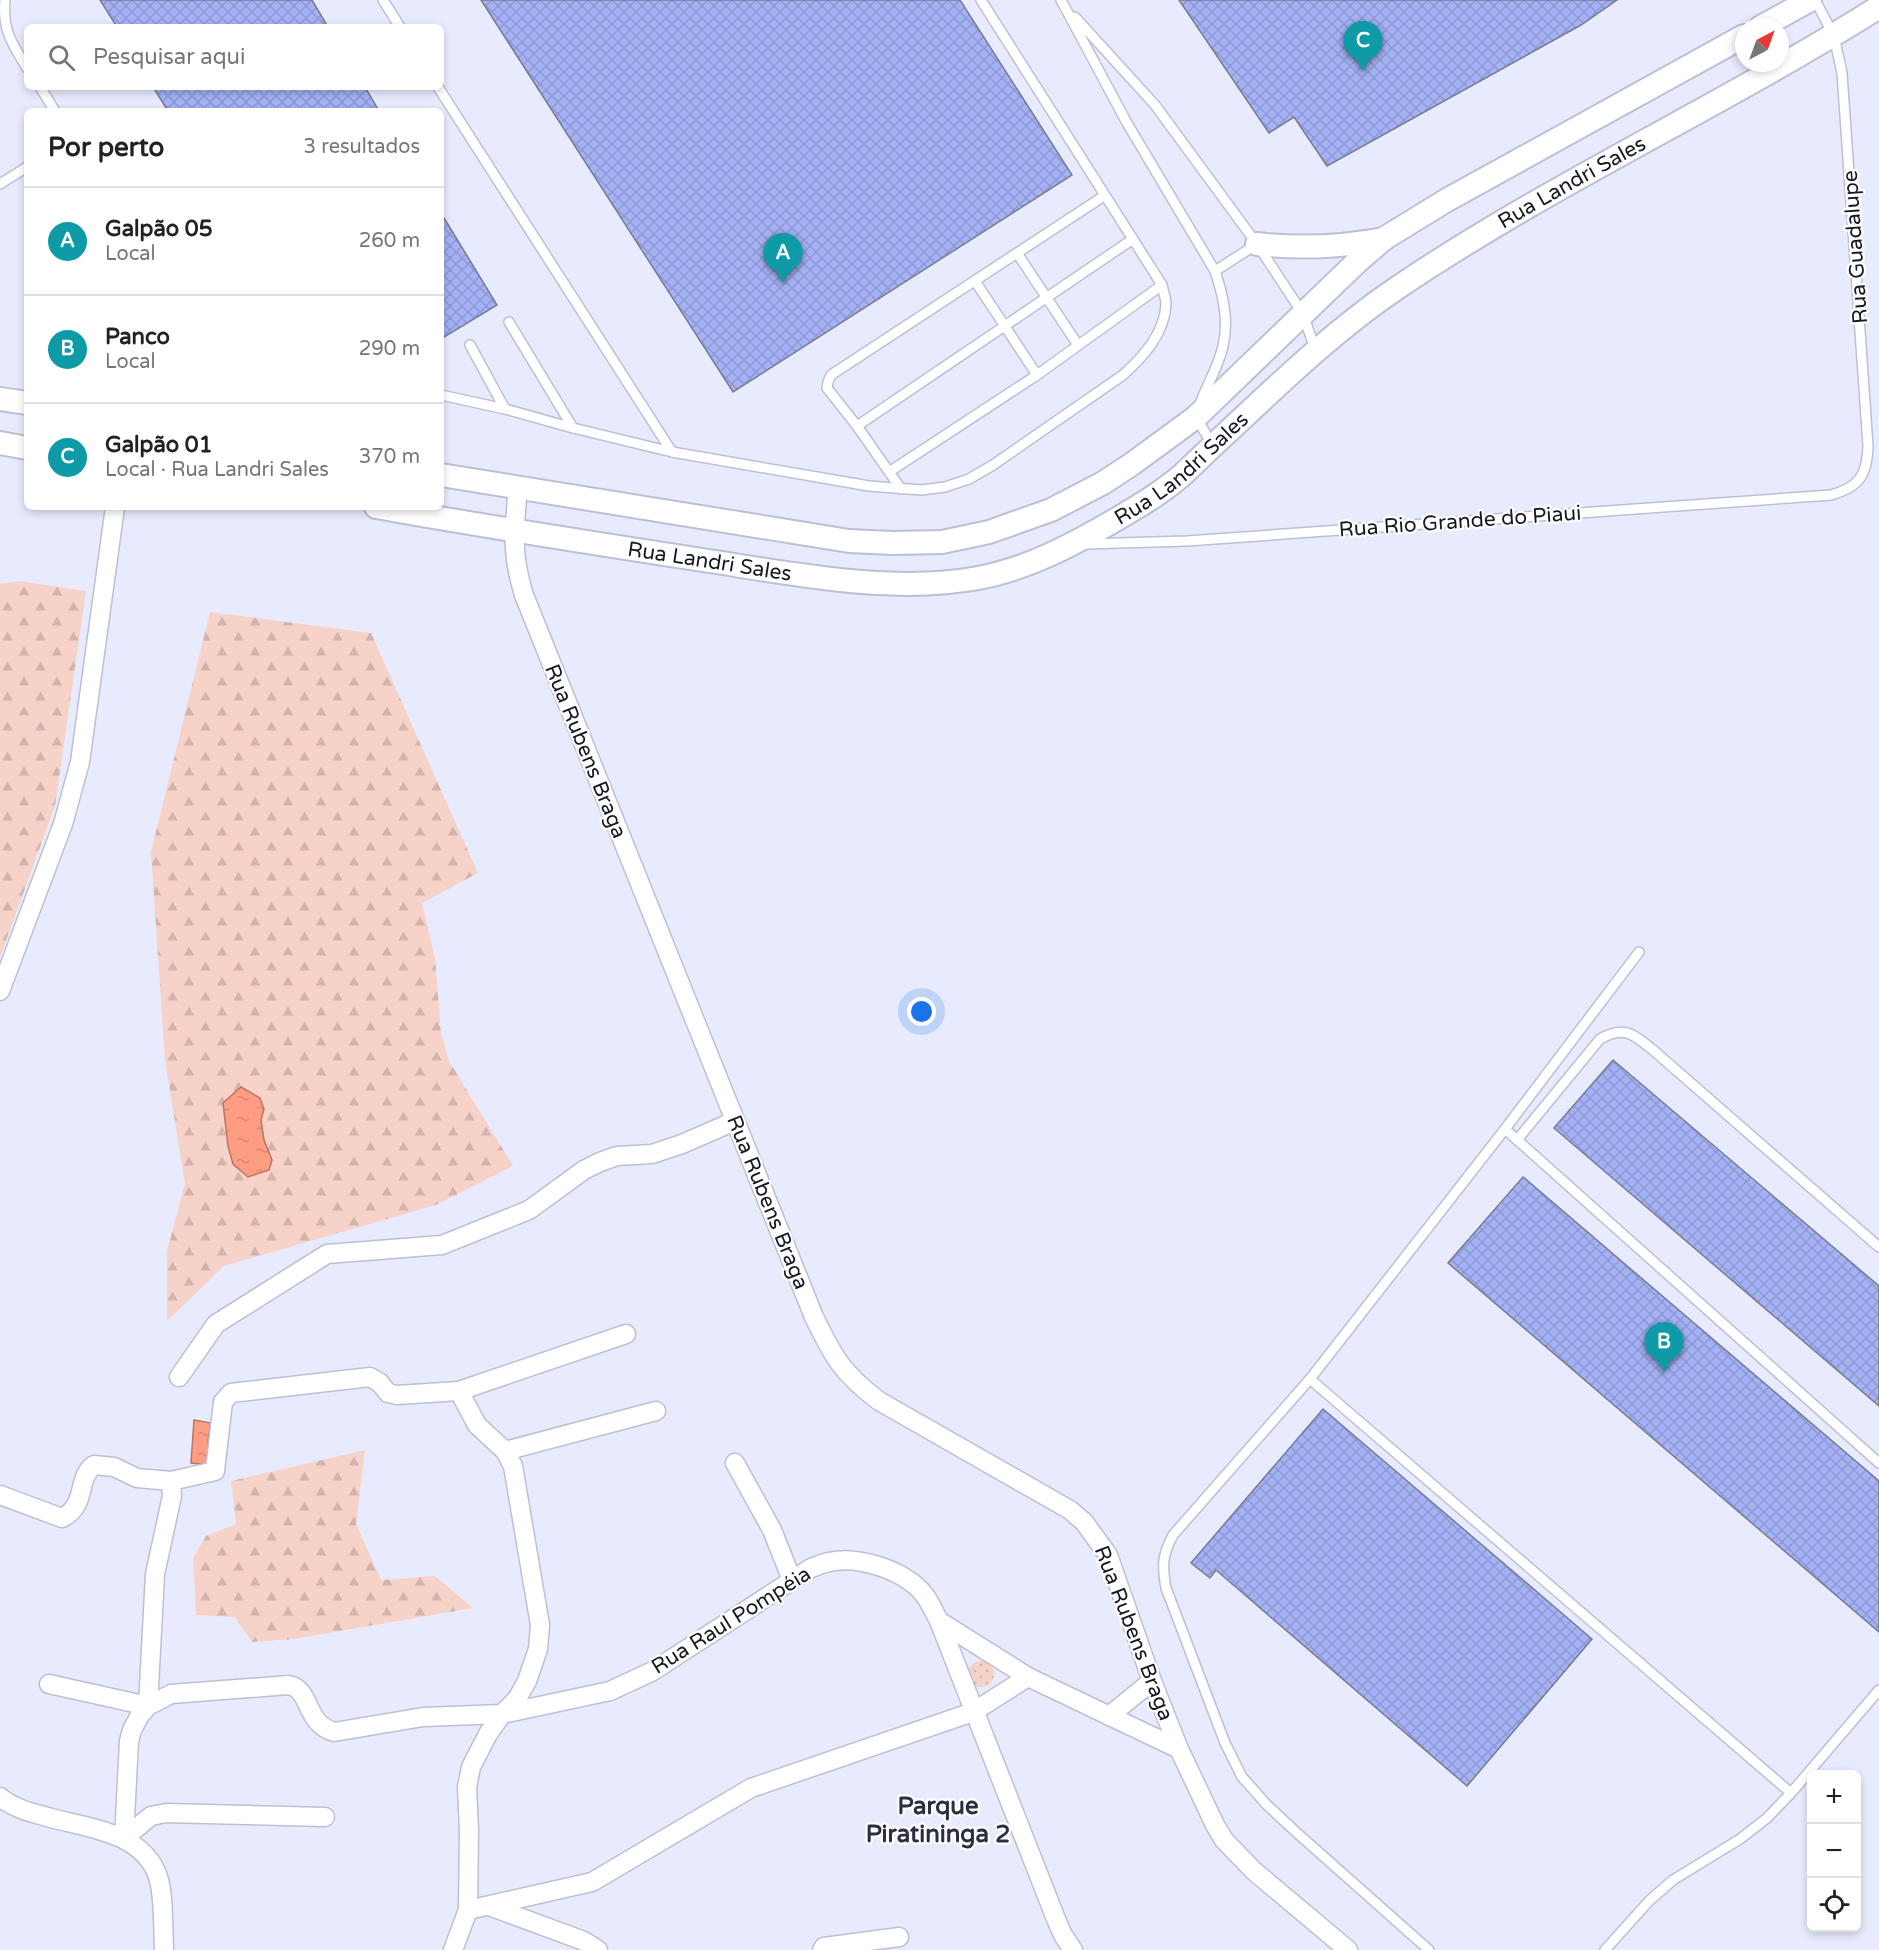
<!DOCTYPE html>
<html lang="pt">
<meta charset="utf-8">
<style>
body{margin:0;font-family:"Varela Round",sans-serif;background:#f2f2f2;color:#222}
.controls{position:absolute;right:18px;bottom:18px;display:grid;overflow:hidden;border-radius:9px;box-shadow:0 3px 9px #0003}
.controls button{width:54px;height:54px;display:grid;place-items:center;padding:0;border:0;border-bottom:2px solid #e0e0e0;background:#fff;color:#222;font:30px sans-serif}
.compass{position:absolute;left:1735px;top:18px;width:54px;height:54px;border-radius:50%;background:#fff;box-shadow:0 3px 9px #0003;rotate:41deg}
.you{position:absolute;left:922px;top:1012px;width:21px;height:21px;margin:-15px;border:4px solid #fff;border-radius:50%;background:#1a73e8;box-shadow:0 0 0 9px #1a73e833}
.badge{display:grid;place-items:center;width:39px;height:39px;border-radius:50%;background:#c84015;color:#fff;font-size:20px;font-weight:700}
.pin{position:absolute;translate:-50% -50px;filter:drop-shadow(0 2px 3px #0008)}
.pin::after{content:'';position:absolute;top:32px;width:21px;height:18px;background:inherit;clip-path:polygon(0 0,100% 0,50% 100%)}
.list{margin:0;padding:0;list-style:none}
h2{display:flex;justify-content:space-between;align-items:center;height:78px;margin:0;padding:0 24px;font-size:26px}
h2 small{font-size:20px;font-weight:400;color:#767676}
.list li{display:grid;grid-template-columns:39px 1fr auto;gap:18px;align-items:center;box-sizing:border-box;height:108px;padding:0 24px;border-top:2px solid #e0e0e0}
.list b{display:block;font-size:22px;white-space:nowrap}
.list p{margin:0;font-size:20px;white-space:nowrap;color:#767676}
.list em{font-size:20px;font-style:normal;color:#767676}
.icon{flex:none;width:33px;height:33px;fill:none;stroke:currentColor;stroke-width:2;stroke-linecap:round;stroke-linejoin:round}
.map{position:relative;flex:none;width:1879px;height:1950px;overflow:hidden}
.search{position:absolute;background:#fff;box-shadow:0 3px 9px #0003;left:24px;top:24px;width:420px;height:66px;display:flex;align-items:center;gap:15px;box-sizing:border-box;padding:0 21px;border-radius:9px;color:#767676;font-size:22px}
.panel{position:absolute;background:#fff;box-shadow:0 3px 9px #0003;left:24px;top:108px;width:420px;height:402px;border-radius:9px}
.map>svg:first-child{display:block}
.forest{fill:url(#forest-firs)}
.park{fill:url(#park-dots)}
.water{fill:url(#water-ripples);stroke:#b97565;stroke-width:1.5}
.building{fill:url(#building-cross-hatch);stroke:#787c8f;stroke-width:1.5}
.lines{fill:none;stroke-linecap:round;stroke-linejoin:round}
.service-casing{stroke:#bbc0d5;stroke-width:12}
.minor-casing{stroke:#bbc0d5;stroke-width:21}
.tertiary-casing{stroke:#bbc0d5;stroke-width:26}
.service{stroke:#fff;stroke-width:9}
.minor{stroke:#fff;stroke-width:18}
.tertiary{stroke:#fff;stroke-width:22}
.labels{text-anchor:middle;stroke-width:4.5;stroke-linejoin:round;paint-order:stroke}
.street-label{font-size:21px;fill:#171921;stroke:#fff}
.quarter-label{font-size:24px;font-weight:bold;fill:#2c2f40;stroke:#fff}
</style>
<div class="map">
<svg width="1879" height="1950" viewBox="0 0 1879 1950">
<defs>
<pattern id="forest-firs" width="22" height="20" patternUnits="userSpaceOnUse" patternTransform="scale(1.5)"><rect width="22" height="20" fill="#f7d2c8"/><path d="M5 1l3.5 6h-7zM16 11l3.5 6h-7z" fill="#d3b4ac"/></pattern>
<pattern id="park-dots" width="8" height="8" patternUnits="userSpaceOnUse" patternTransform="scale(1.5)"><rect width="8" height="8" fill="#f7d2c8"/><path d="M2 2h.1M6 6h.1" fill="none" stroke="#d3b4ac" stroke-width="1.8" stroke-linecap="round"/></pattern>
<pattern id="water-ripples" width="26" height="14" patternUnits="userSpaceOnUse" patternTransform="scale(1.5)"><rect width="26" height="14" fill="#fe9d82"/><path d="M2 4q2-2 4 0t4 0M15 11q2-2 4 0t4 0" fill="none" stroke="#d98770"/></pattern>
<pattern id="building-cross-hatch" width="8" height="8" patternUnits="userSpaceOnUse" patternTransform="scale(1.5)"><rect width="8" height="8" fill="#a4b1f4"/><path d="M0 0l8 8M0 8l8-8" fill="none" stroke="#8c98d1"/></pattern>
</defs>
<rect width="100%" height="100%" fill="#e7ebfd"/>
<g class="forest">
<path d="M19 581 86 591 55 806 0 957V584Z"/>
<path d="M210 612 371 633 478 873 422 903 435 958 441 1033 449 1061 513 1166 436 1205 224 1266 167 1321V1251L185 1184 165 1060 151 852Z"/>
<path d="M365 1450 356 1524 381 1580 435 1576 473 1608 294 1639 252 1642 235 1617 196 1615 193 1558 206 1536 236 1524 231 1481Z"/>
</g>
<circle class="park" cx="981" cy="1674" r="13"/>
<g class="water">
<path d="M241 1087 260 1098 264 1109 261 1120 264 1140 272 1160 269 1170 248 1177 233 1164 228 1146 223 1103Z"/>
<path d="M194 1420 211 1423 208 1440 209 1465 191 1463Z"/>
</g>
<g class="building">
<path d="M100 0H312L328 27H117Z"/>
<path d="M481 0H960L1072 175 733 392Z"/>
<path d="M1179 0H1617L1581 25 1327 166 1294 117 1269 133Z"/>
<path d="M153 87H365L379 111H168Z"/>
<path d="M441 213 497 305 441 339Z"/>
<path d="M1613 1060 1879 1286V1406L1554 1128Z"/>
<path d="M1523 1177 1879 1481V1632L1448 1263Z"/>
<path d="M1323 1409 1592 1639 1467 1786 1216 1570 1210 1578 1191 1563Z"/>
</g>
<g class="lines">
<g class="service-casing">
<g id="service">
<path d="M5 0C2 29 12 44 27 68"/>
<path d="M383 0 400 27"/>
<path d="M1061 0 1127 123 1215 271C1223 295 1229 320 1223 346 1219 366 1207 384 1200 404"/>
<path d="M1075 17 1155 105 1257 244 1303 314 1315 349"/>
<path d="M40 87 55 111"/>
<path d="M438 87 672 452"/>
<path d="M0 184 27 167"/>
<path d="M1017 253 1078 345"/>
<path d="M1215 271 1257 244"/>
<path d="M975 281 1037 375"/>
<path d="M509 322 573 428"/>
<path d="M470 345 505 409"/>
<path d="M441 395 505 409 573 428 672 452 869 486 921 490 945 487 969 479 993 465 1123 375C1143 357 1165 333 1166 304 1166 298 1163 291 1162 285L981 0"/>
<path d="M1196 417 1213 446"/>
<path d="M857 426 827 388 828 382 831 375 1104 196"/>
<path d="M889 472 1037 375 1162 285"/>
<path d="M901 489 857 426 1133 239"/>
<path d="M1085 544 1187 541 1831 495C1859 487 1867 476 1868 446L1842 73 1834 36 1815 0"/>
<path d="M1505 1129 1879 1463"/>
<path d="M1517 1140 1600 1039C1624 1025 1633 1034 1653 1050L1879 1247"/>
<path d="M1310 1379 1791 1793"/>
<path d="M1429 1950 1296 1832 1267 1805 1242 1777 1225 1743 1166 1588C1162 1565 1162 1556 1173 1535L1310 1379 1505 1129 1639 952"/>
<path d="M1605 1950 1649 1901 1673 1880 1740 1839 1767 1818 1791 1793 1879 1690"/>
</g>
</g>
<g class="minor-casing">
<g id="minor">
<path d="M518 488C514 530 511 554 524 595L814 1317C834 1358 842 1373 879 1401L1070 1510 1084 1522 1108 1555 1152 1681 1179 1749 1215 1825 1224 1840 1254 1871 1348 1950"/>
<path d="M0 991 63 824 80 762 115 507"/>
<path d="M179 1377 216 1324 327 1254 442 1245 529 1210 584 1170 600 1162 617 1156 652 1154 682 1144 735 1121"/>
<path d="M505 1451 656 1411"/>
<path d="M735 1463 772 1530 792 1580"/>
<path d="M0 1495 62 1518C88 1505 76 1478 94 1465L114 1467 137 1478 171 1481 215 1471 223 1402 231 1393 370 1377 380 1383 388 1393 397 1395 459 1391 626 1334"/>
<path d="M939 1621 1028 1677 1179 1749"/>
<path d="M49 1684 148 1706 155 1574 172 1496 171 1481"/>
<path d="M1109 1716 1152 1681"/>
<path d="M0 1797C14 1809 33 1813 51 1818 89 1828 144 1833 158 1877 164 1893 163 1931 164 1950"/>
<path d="M124 1838 129 1741 132 1730 140 1715 148 1706 171 1694 289 1685C312 1690 304 1723 334 1732L423 1717 502 1714 610 1691 653 1671 811 1568C817 1566 823 1563 829 1562 858 1555 903 1570 923 1593 929 1600 934 1612 939 1621L1056 1919 1063 1935 1073 1950"/>
<path d="M124 1838 151 1816 166 1813 325 1817"/>
<path d="M489 1906 584 1941 598 1950"/>
<path d="M468 1910 592 1882 751 1788 973 1712 1028 1677"/>
<path d="M453 1950 468 1910 469 1831 467 1787 471 1767 488 1734 502 1714 517 1699 527 1681 538 1649 540 1625 513 1466 505 1451 477 1425 459 1391"/>
<path d="M822 1950 824 1947 899 1937"/>
</g>
</g>
<g class="tertiary-casing">
<g id="tertiary">
<path d="M1761 27 1810 0"/>
<path d="M1257 244C1301 249 1341 247 1384 239"/>
<path d="M0 399 27 403"/>
<path d="M0 443 27 448"/>
<path d="M441 475 849 541 893 543 942 542 989 532 1051 510 1103 483 1132 464 1196 417 1357 262 1385 238 1447 200 1744 36"/>
<path id="s1" d="M376 507C487 527 598 544 709 561 793 574 895 594 978 578 1028 569 1074 544 1117 519 1139 506 1161 493 1181 476 1193 465 1205 453 1217 442 1275 388 1332 332 1397 288 1551 184 1722 106 1879 7"/>
</g>
</g>
<use href="#service" class="service"/>
<use href="#minor" class="minor"/>
<use href="#tertiary" class="tertiary"/>
</g>
<g class="labels">
<g class="street-label">
<text dy="7" stroke="none"><textPath href="#s1" startOffset="1328">Rua Landri Sales</textPath></text>
<text transform="translate(1855 247) rotate(-94)" y="7">Rua Guadalupe</text>
<text dy="7" stroke="none"><textPath href="#s1" startOffset="842">Rua Landri Sales</textPath></text>
<text transform="translate(1460 521) rotate(-4)" y="7">Rua Rio Grande do Piaui</text>
<text dy="7" stroke="none"><textPath href="#s1" startOffset="338">Rua Landri Sales</textPath></text>
<text transform="translate(586 751) rotate(68)" y="7">Rua Rubens Braga</text>
<text transform="translate(768 1202) rotate(68)" y="7">Rua Rubens Braga</text>
<text transform="translate(731 1620) rotate(-32)" y="7">Rua Raul Pompéia</text>
<text transform="translate(1134 1633) rotate(69)" y="7">Rua Rubens Braga</text>
</g>
<g class="quarter-label">
<text x="938" y="1814">Parque<tspan x="938" dy="28">Piratininga 2</tspan></text>
</g>
</g>
</svg>
<div class="controls">
<button>+</button>
<button>−</button>
<button><svg class="icon" aria-label="locate" viewBox="0 0 24 24"><circle cx="12" cy="12" r="6"/><path d="M12 2v4M12 18v4M2 12h4M18 12h4"/></svg></button>
</div>
<svg class="compass" viewBox="-18 -18 36 36"><path d="M0-13l5 13h-10z" fill="#e53935"/><path d="M0 13l5-13h-10z" fill="#767676"/></svg>
<div class="you"></div>
<div class="pin badge" style="left:783px;top:283px;background:#0f9aa8">A</div>
<div class="pin badge" style="left:1664px;top:1372px;background:#0f9aa8">B</div>
<div class="pin badge" style="left:1363px;top:71px;background:#0f9aa8">C</div>
<div class="search"><svg class="icon" aria-label="search" viewBox="0 0 24 24"><circle cx="10" cy="10" r="6"/><path d="M15 15l6 6"/></svg>Pesquisar aqui</div>
<section class="panel">
<h2>Por perto<small>3 resultados</small></h2>
<ul class="list">
<li><span class="badge" style="background:#0f9aa8">A</span><div><b>Galpão 05</b><p>Local</p></div><em>260 m</em></li>
<li><span class="badge" style="background:#0f9aa8">B</span><div><b>Panco</b><p>Local</p></div><em>290 m</em></li>
<li><span class="badge" style="background:#0f9aa8">C</span><div><b>Galpão 01</b><p>Local · Rua Landri Sales</p></div><em>370 m</em></li>
</ul>
</section>
</div>
